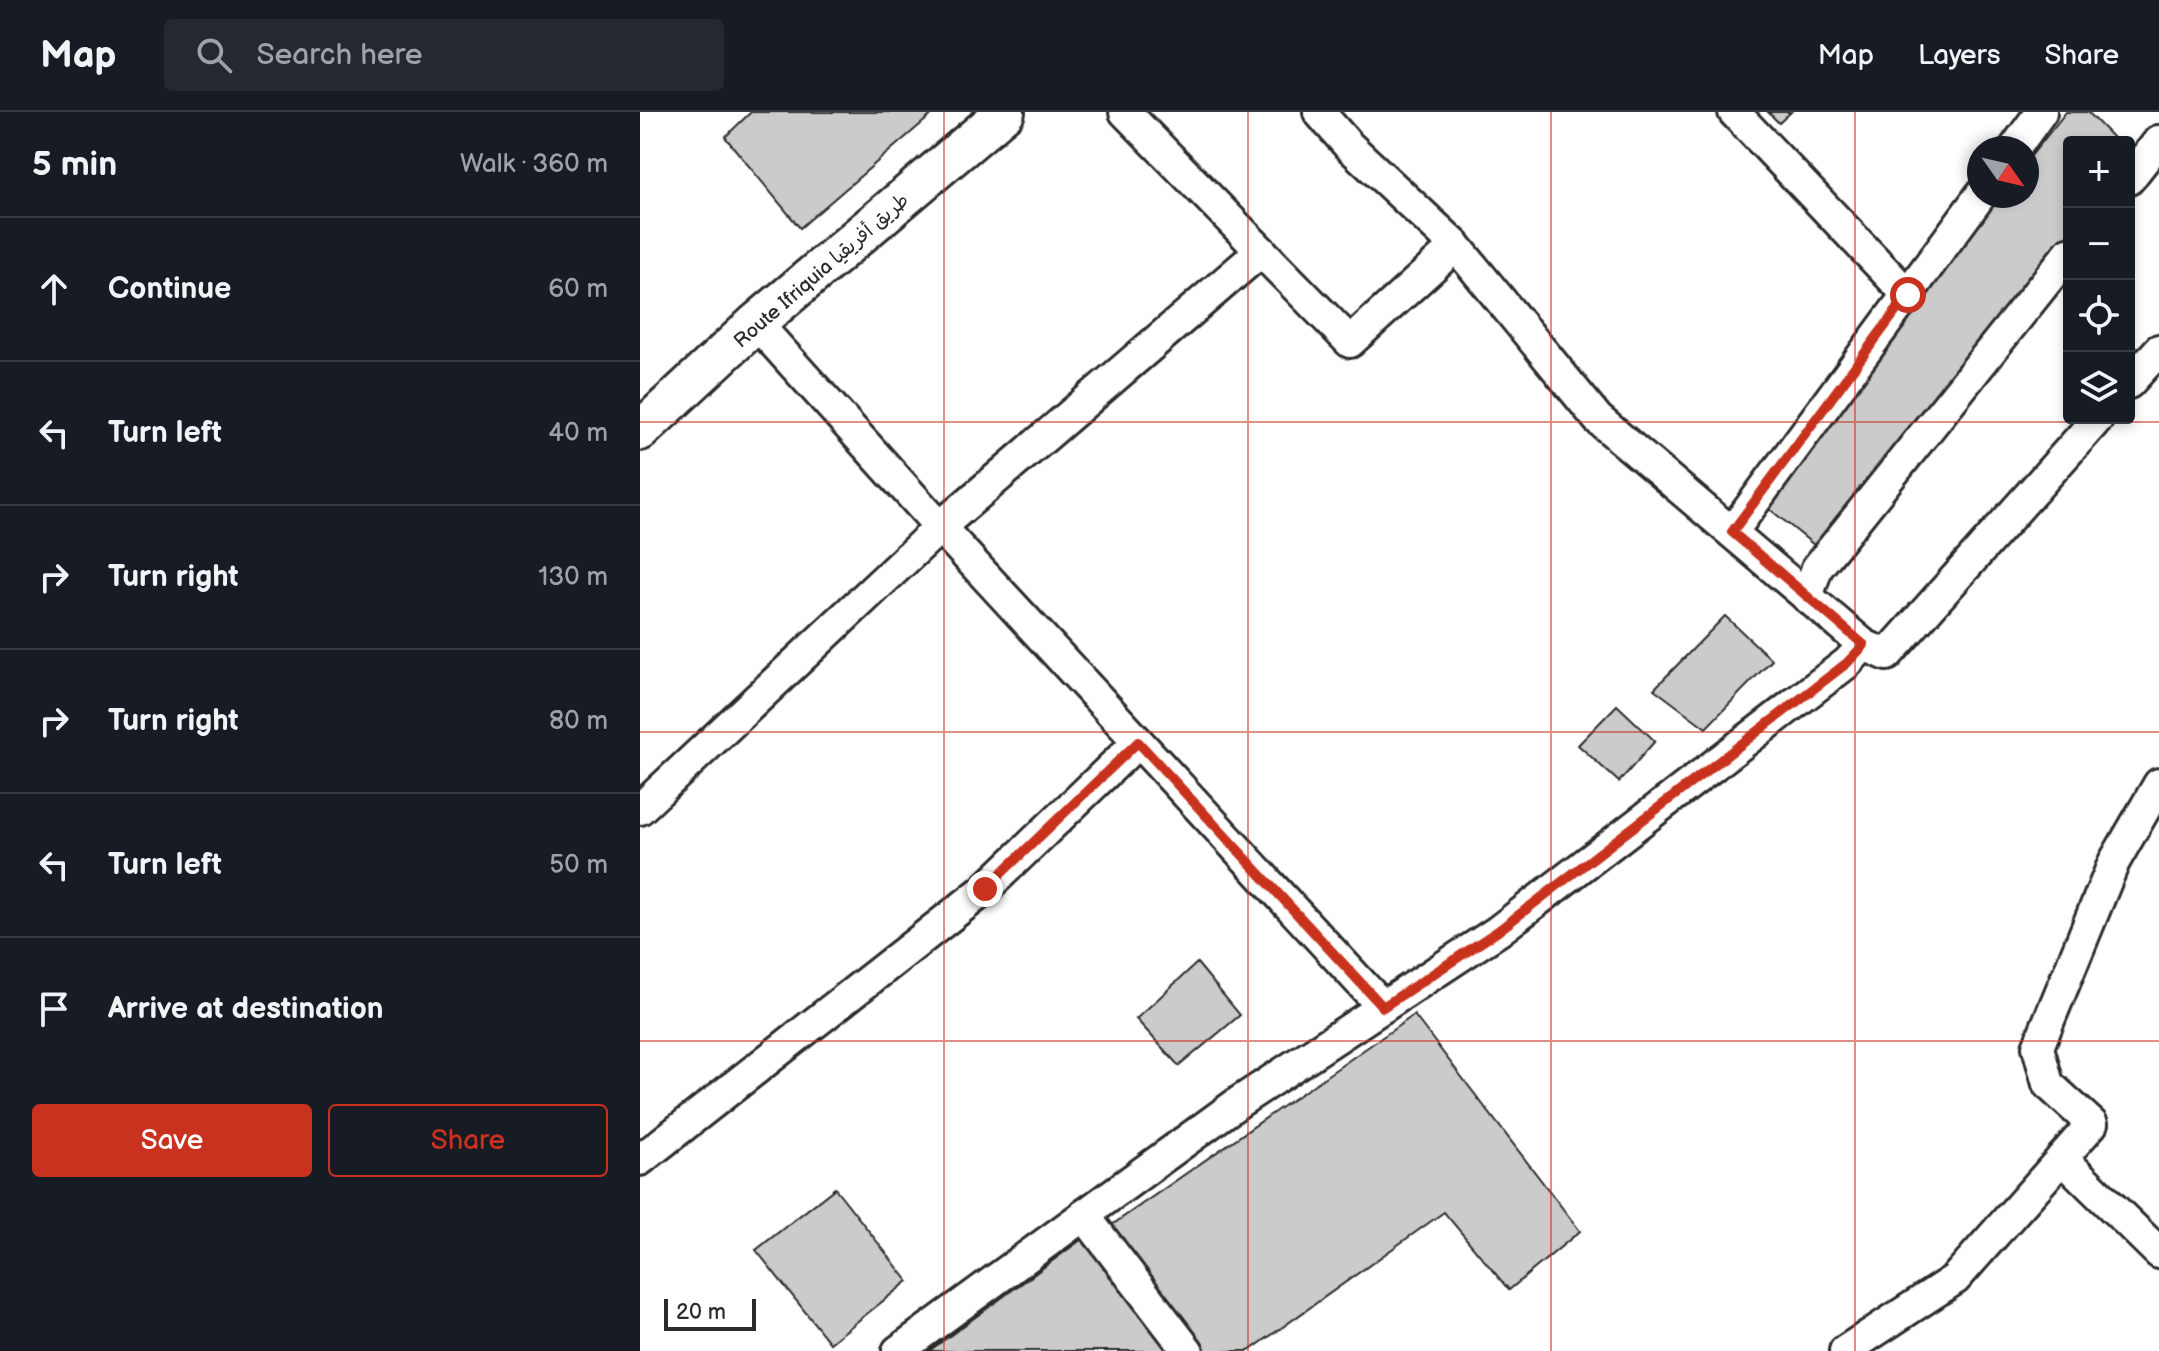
<!DOCTYPE html>
<meta charset="utf-8">
<style>
body{margin:0;font-family:"Balsamiq Sans","Playpen Sans Arabic",sans-serif;background:#242831;color:#f1f3f6}
.controls{position:absolute;right:24px;top:24px;display:grid;overflow:hidden;border-radius:8px;box-shadow:0 4px 12px #0003}
.controls button{width:72px;height:72px;display:grid;place-items:center;padding:0;border:0;border-bottom:2px solid #363941;background:#171b24;color:#f1f3f6;font:40px sans-serif}
.compass{position:absolute;left:1327px;top:24px;width:72px;height:72px;border-radius:50%;background:#171b24;box-shadow:0 4px 12px #0003;rotate:124deg}
.scale{position:absolute;left:24px;bottom:20px;width:92px;box-sizing:border-box;padding-left:8px;border:4px solid #2b2b2b;border-top:0;font-size:22px;line-height:28px;white-space:nowrap;color:#2b2b2b;-webkit-text-stroke:6px #fff;paint-order:stroke}
.stop{position:absolute;width:24px;height:24px;margin:-18px;border:6px solid #c8321e;border-radius:50%;background:#fff}
.stop.end{background:#c8321e;border-color:#fff;box-shadow:0 2px 8px #0008}
.list{margin:0;padding:0;list-style:none}
h2{display:flex;justify-content:space-between;align-items:center;height:104px;margin:0;padding:0 32px;font-size:34px}
h2 small{font-size:26px;font-weight:400;color:#9ea1a6}
.list li{display:grid;grid-template-columns:52px 1fr auto;gap:24px;align-items:center;box-sizing:border-box;height:144px;padding:0 32px;border-top:2px solid #363941}
.list b{display:block;font-size:30px;white-space:nowrap}
.list em{font-size:26px;font-style:normal;color:#9ea1a6}
.actions{display:flex;gap:16px;padding:24px 32px}
.actions a{flex:1;padding:18px 0;border:2px solid #c8321e;border-radius:8px;text-align:center;font-size:28px;color:#c8321e}
.actions .main{background:#c8321e;color:#fff}
.icon{flex:none;width:44px;height:44px;fill:none;stroke:currentColor;stroke-width:2;stroke-linecap:round;stroke-linejoin:round}
.map{position:relative;flex:none;width:1519px;height:1239px;overflow:hidden}
header{display:flex;align-items:center;gap:48px;box-sizing:border-box;height:112px;padding:0 40px;background:#171b24;border-bottom:2px solid #363941}
header strong{font-size:38px}
nav{display:flex;gap:44px;margin-inline-start:auto;font-size:28px}
.search{width:560px;height:72px;background:#242831;display:flex;align-items:center;gap:20px;box-sizing:border-box;padding:0 28px;border-radius:8px;color:#9ea1a6;font-size:30px}
main{display:flex}
aside{flex:1;background:#171b24}
.map>svg:first-child{display:block}
.building{fill:#cbcbcb;stroke:#2b2b2b;stroke-width:2}
.lines{fill:none;stroke-linecap:round;stroke-linejoin:round}
.minor-casing{stroke:#2b2b2b;stroke-width:36}
.tertiary-casing{stroke:#2b2b2b;stroke-width:44}
.minor{stroke:#fff;stroke-width:30}
.tertiary{stroke:#fff;stroke-width:38}
.route{stroke:#c8321e;stroke-width:10}
.grid{fill:none;stroke:#c8321e;stroke-width:2;stroke-opacity:0.55}
.labels{text-anchor:middle;stroke-width:7;stroke-linejoin:round;paint-order:stroke}
.street-label{font-size:20px;fill:#2b2b2b;stroke:#fff}
</style>
<header>
<strong>Map</strong>
<div class="search"><svg class="icon" aria-label="search" viewBox="0 0 24 24"><circle cx="10" cy="10" r="6"/><path d="M15 15l6 6"/></svg>Search here</div>
<nav><a>Map</a><a>Layers</a><a>Share</a></nav>
</header>
<main>
<aside>
<h2>5 min<small>Walk · 360 m</small></h2>
<ul class="list">
<li><svg class="icon" aria-label="ahead" viewBox="0 0 24 24"><path d="M12 20V5M6 11l6-6 6 6"/></svg><div><b>Continue</b></div><em>60 m</em></li>
<li><svg class="icon" aria-label="left" viewBox="0 0 24 24"><path d="M17 20v-9H6M10 6l-5 5 5 5"/></svg><div><b>Turn left</b></div><em>40 m</em></li>
<li><svg class="icon" aria-label="right" viewBox="0 0 24 24"><path d="M7 20v-9h11M14 6l5 5-5 5"/></svg><div><b>Turn right</b></div><em>130 m</em></li>
<li><svg class="icon" aria-label="right" viewBox="0 0 24 24"><path d="M7 20v-9h11M14 6l5 5-5 5"/></svg><div><b>Turn right</b></div><em>80 m</em></li>
<li><svg class="icon" aria-label="left" viewBox="0 0 24 24"><path d="M17 20v-9H6M10 6l-5 5 5 5"/></svg><div><b>Turn left</b></div><em>50 m</em></li>
<li><svg class="icon" aria-label="arrive" viewBox="0 0 24 24"><path d="M6 21V4h12l-3 4 3 4H6"/></svg><div><b>Arrive at destination</b></div></li>
</ul>
<div class="actions"><a class="main">Save</a><a>Share</a></div>
</aside>
<div class="map">
<svg width="1519" height="1239" viewBox="0 0 1519 1239">
<rect width="100%" height="100%" fill="#fff"/>
<filter id="ink" filterUnits="userSpaceOnUse"><feTurbulence type="fractalNoise" baseFrequency=".0125" numOctaves="2"/><feDisplacementMap in="SourceGraphic" scale="16" xChannelSelector="R" yChannelSelector="G"/><feConvolveMatrix kernelMatrix="1 2 1 2 8 2 1 2 1" color-interpolation-filters="sRGB"/></filter>
<g filter="url(#ink)">
<g class="building">
<path d="M111 0H295L160 116 85 25Z"/>
<path d="M1128 0H1151L1139 11Z"/>
<path d="M1426 0H1448L1477 30H1429V128L1184 441 1121 390 1360 84H1387V49Z"/>
<path d="M1085 504 1132 548 1066 616 1014 577Z"/>
<path d="M977 593 1015 629 979 670 938 633Z"/>
<path d="M557 851 600 903 539 954 496 907Z"/>
<path d="M774 903 940 1119 869 1178 804 1100 609 1239H565L469 1115Z"/>
<path d="M195 1076 268 1169 190 1231 116 1138Z"/>
<path d="M445 1125 528 1239H289Z"/>
</g>
<g class="lines">
<g class="minor-casing">
<g id="minor">
<path d="M485 0 710 230 816 134"/>
<path d="M679 0 708 33 816 134 958 307 1224 533"/>
<path d="M1094 0 1268 183"/>
<path d="M1375 36 1401 0"/>
<path d="M1489 67 1519 29"/>
<path d="M116 211 300 415 743 895"/>
<path d="M1489 271 1519 238"/>
<path d="M1092 420 1340 84"/>
<path d="M1167 485 1177 456 1429 141"/>
<path d="M0 697 300 415 621 139"/>
<path d="M1422 1046 1519 1141"/>
<path d="M0 1048 345 777 498 630"/>
<path d="M444 1103 548 1239"/>
<path d="M258 1239 599 990 858 819 1207 551 1224 533 1247 543 1458 306"/>
<path d="M1205 1239 1315 1167 1452 1012 1408 972 1398 935 1474 750 1519 672"/>
</g>
</g>
<g class="tertiary-casing">
<path id="tertiary" d="M0 319 116 211 365 0"/>
</g>
<use href="#minor" class="minor"/>
<use href="#tertiary" class="tertiary"/>
</g>
</g>
<g class="lines" filter="url(#ink)">
<path class="route" d="M345 777 498 630 743 895 858 819 1207 551 1224 533 1092 420 1268 183"/>
</g>
<path class="grid" d="M304 0V1239M608 0V1239M911 0V1239M1215 0V1239M0 310H1519M0 620H1519M0 929H1519"/>
<g class="labels">
<g class="street-label">
<text transform="translate(181 158) rotate(-41)" y="7">Route Ifriquia طريق أفريقيا</text>
</g>
</g>
</svg>
<div class="controls">
<button>+</button>
<button>−</button>
<button><svg class="icon" aria-label="locate" viewBox="0 0 24 24"><circle cx="12" cy="12" r="6"/><path d="M12 2v4M12 18v4M2 12h4M18 12h4"/></svg></button>
<button><svg class="icon" aria-label="layers" viewBox="0 0 24 24"><path d="M12 4l9 5-9 5-9-5zM3 14l9 5 9-5"/></svg></button>
</div>
<svg class="compass" viewBox="-18 -18 36 36"><path d="M0-13l5 13h-10z" fill="#e53935"/><path d="M0 13l5-13h-10z" fill="#9ea1a6"/></svg>
<div class="scale">20 m</div>
<div class="stop" style="left:1268px;top:183px"></div>
<div class="stop end" style="left:345px;top:777px"></div>
</div>
</main>
